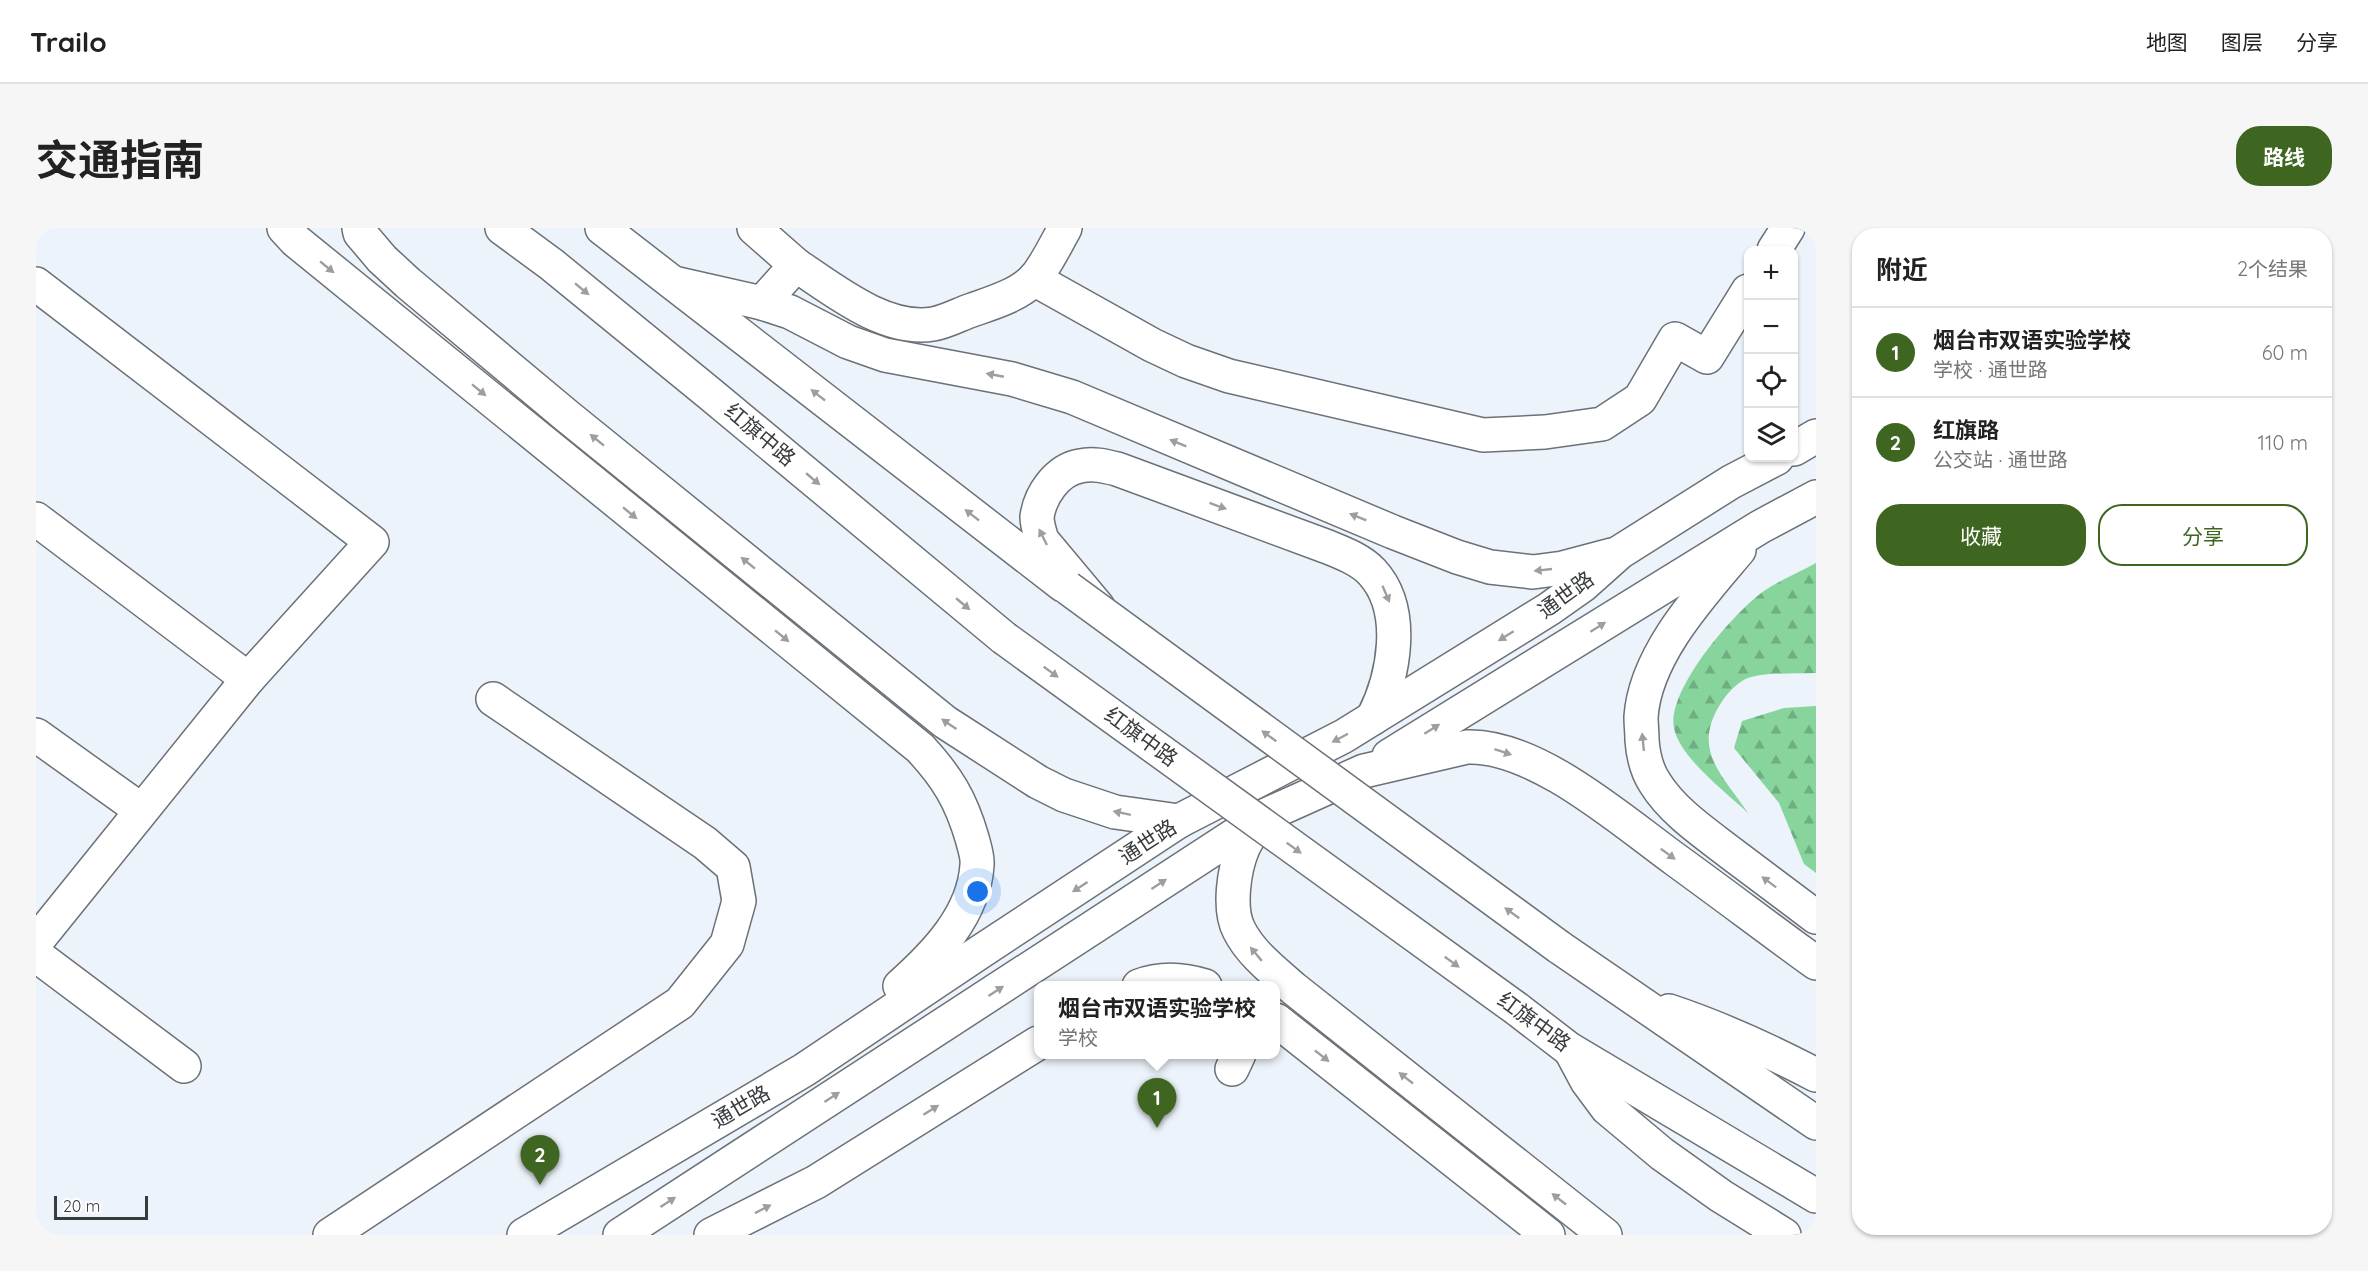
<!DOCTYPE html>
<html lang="zh">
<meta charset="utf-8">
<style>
body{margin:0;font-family:Quicksand,"Noto Sans SC",sans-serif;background:#f6f6f6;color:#222}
.controls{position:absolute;right:18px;top:18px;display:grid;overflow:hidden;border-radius:12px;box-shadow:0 2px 4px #0004}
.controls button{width:54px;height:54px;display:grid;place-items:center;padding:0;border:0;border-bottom:2px solid #e0e0e0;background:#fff;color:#222;font:30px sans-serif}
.scale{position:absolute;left:18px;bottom:15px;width:94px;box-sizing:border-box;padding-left:6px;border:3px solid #393c3f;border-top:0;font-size:16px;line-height:21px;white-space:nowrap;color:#393c3f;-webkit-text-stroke:4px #fff;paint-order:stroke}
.you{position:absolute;left:942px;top:664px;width:21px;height:21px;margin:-15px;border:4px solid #fff;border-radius:50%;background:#1a73e8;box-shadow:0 0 0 9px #1a73e833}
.badge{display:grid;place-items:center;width:39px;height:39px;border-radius:50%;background:#3f6621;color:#fff;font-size:20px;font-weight:700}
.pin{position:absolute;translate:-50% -50px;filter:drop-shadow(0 2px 3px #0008)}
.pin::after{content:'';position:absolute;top:32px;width:21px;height:18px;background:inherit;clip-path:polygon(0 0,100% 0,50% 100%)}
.popup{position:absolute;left:998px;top:753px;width:246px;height:78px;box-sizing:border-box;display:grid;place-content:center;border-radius:12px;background:#fff;filter:drop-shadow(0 2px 4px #0005);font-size:20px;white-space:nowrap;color:#767676}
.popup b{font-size:22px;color:#222}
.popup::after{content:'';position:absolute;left:50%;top:100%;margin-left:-12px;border:12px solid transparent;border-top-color:#fff}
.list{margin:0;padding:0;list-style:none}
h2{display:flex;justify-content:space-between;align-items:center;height:78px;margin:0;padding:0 24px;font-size:26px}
h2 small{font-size:20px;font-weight:400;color:#767676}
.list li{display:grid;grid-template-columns:39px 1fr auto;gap:18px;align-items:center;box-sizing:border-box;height:90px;padding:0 24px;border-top:2px solid #e0e0e0}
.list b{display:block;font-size:22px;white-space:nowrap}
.list p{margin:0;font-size:20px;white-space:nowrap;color:#767676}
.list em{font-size:20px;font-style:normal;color:#767676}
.actions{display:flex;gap:12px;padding:18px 24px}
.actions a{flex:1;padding:14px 0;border:2px solid #3f6621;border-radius:24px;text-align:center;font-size:21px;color:#3f6621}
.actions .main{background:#3f6621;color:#fff}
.icon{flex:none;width:33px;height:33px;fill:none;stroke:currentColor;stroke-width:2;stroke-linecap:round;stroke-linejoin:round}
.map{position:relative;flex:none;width:1780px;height:1007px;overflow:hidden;border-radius:24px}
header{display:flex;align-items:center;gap:36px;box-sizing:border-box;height:84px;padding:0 30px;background:#fff;border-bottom:2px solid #e0e0e0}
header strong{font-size:28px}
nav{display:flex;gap:33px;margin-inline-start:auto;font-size:21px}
.intro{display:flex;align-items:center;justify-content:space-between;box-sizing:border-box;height:144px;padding:0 36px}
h1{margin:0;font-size:42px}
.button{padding:15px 27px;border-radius:24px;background:#3f6621;color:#fff;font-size:21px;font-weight:700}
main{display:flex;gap:36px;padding:0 36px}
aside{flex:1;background:#fff;border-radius:24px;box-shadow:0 2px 4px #0004}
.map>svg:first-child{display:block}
.forest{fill:url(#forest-firs)}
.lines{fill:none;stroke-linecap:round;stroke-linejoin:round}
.minor-casing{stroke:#6b7177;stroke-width:36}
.major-casing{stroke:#6b7177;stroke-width:36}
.minor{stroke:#fff;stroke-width:33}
.major{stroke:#fff;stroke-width:33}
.major-bridge-casing{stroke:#6b7177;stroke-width:36;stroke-linecap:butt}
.major-bridge{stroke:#fff;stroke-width:33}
.oneway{fill:#9c9e9f}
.labels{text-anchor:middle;stroke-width:5;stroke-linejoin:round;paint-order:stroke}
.street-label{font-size:21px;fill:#393c3f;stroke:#fff}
</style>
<header>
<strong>Trailo</strong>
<nav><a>地图</a><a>图层</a><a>分享</a></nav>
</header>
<div class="intro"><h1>交通指南</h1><a class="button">路线</a></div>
<main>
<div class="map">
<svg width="1780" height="1007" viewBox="0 0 1780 1007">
<defs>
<pattern id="forest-firs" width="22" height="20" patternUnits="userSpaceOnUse" patternTransform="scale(1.5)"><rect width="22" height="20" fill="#87d59d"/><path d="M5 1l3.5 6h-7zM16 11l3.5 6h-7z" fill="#6fae81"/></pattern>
</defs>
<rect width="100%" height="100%" fill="#ecf3fa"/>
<g class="forest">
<path d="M1780 335V445C1760 446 1735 444 1715 449 1703 452 1691 465 1685 475 1655 522 1686 546 1712 585 1690 564 1644 530 1638 500 1630 462 1701 380 1731 361 1747 351 1764 344 1780 335Z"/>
<path d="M1780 478V645L1768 636 1743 575 1698 520 1706 493 1748 480Z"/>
</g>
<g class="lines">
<g class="minor-casing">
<g id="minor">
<path d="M718 0 760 37"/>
<path d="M1738 22 1752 0"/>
<path d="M998 51 1116 117 1150 133 1193 148 1447 207 1509 204 1566 196 1604 171 1639 111 1671 129 1712 63"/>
<path d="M0 56 336 314 212 451 0 714"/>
<path d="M726 75 760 37C798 62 849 104 897 96 910 94 924 86 936 82 956 75 983 67 998 51 1008 41 1021 14 1029 0"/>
<path d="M0 291 212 451"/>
<path d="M0 507 105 582"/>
<path d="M0 727 148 838"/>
<path d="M1196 841 1203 826"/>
<path d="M294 1007 644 775 691 716 703 673 697 639 669 615 457 471"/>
</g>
</g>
<g class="major-casing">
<g id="major">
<path d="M248 0 260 13 884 520C911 549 925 572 936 610 938 618 942 629 941 637 938 687 899 727 864 758"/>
<path d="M323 0 324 5 346 31 372 55 531 188 909 494 1002 554 1028 567 1079 584 1143 593"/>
<path d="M466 0 515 36 673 165 968 410"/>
<path d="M566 0 1027 357"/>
<path d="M638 55 726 75 754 84 812 114 849 127 976 151 1036 169 1357 304 1421 329 1454 339 1497 344 1527 340 1576 327"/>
<path d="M1758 221 1780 208"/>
<path d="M1703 322C1665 367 1609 427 1605 489 1605 496 1606 504 1606 512 1607 526 1611 543 1619 555 1637 584 1669 605 1696 626 1724 647 1752 668 1780 689"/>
<path d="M1062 379 1006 312C1004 305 1001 297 1001 289 1004 267 1021 242 1044 238 1057 235 1069 238 1081 241L1292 319C1307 325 1325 332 1336 344 1371 382 1358 449 1337 490"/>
<path d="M1353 528 1724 299 1780 269"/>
<path d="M1224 592C1219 601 1211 610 1207 620 1198 641 1192 681 1203 702 1215 726 1238 743 1257 760L1569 1007"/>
<path d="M1523 719 1780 895"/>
<path d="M1103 758C1124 750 1147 751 1169 758"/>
<path d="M1481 781 1533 821 1780 968"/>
<path d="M1633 783C1684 800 1732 822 1780 847"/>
<path d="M1240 792 1512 1007"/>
<path d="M1536 825 1551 853 1571 880 1626 926 1685 968 1748 1007"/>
<path d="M488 1007 768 842 944 724 1143 593 1308 508 1337 490 1513 381 1547 357 1584 324 1695 254 1741 230"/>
<path d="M584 1007 1228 588 1328 543 1431 519C1499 516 1586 593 1640 632 1687 666 1733 701 1780 735"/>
<path d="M675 1007 780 954 1002 815"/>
</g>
</g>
<use href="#minor" class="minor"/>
<use href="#major" class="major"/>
<g class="major-bridge-casing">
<g id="major-bridge">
<path d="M1032 360 1523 719"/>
<path d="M968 410 1481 781"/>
</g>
</g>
<use href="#major-bridge" class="major-bridge"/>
</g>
<defs><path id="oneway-solid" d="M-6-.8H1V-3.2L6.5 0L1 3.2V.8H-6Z" transform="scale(1.5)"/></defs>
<g class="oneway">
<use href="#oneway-solid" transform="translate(291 39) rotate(39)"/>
<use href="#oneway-solid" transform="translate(546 61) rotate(39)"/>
<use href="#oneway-solid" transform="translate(959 147) rotate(-169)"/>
<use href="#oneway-solid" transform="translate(443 162) rotate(39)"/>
<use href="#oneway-solid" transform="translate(782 167) rotate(-142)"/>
<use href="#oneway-solid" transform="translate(561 212) rotate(-141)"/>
<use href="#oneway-solid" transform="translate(1142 215) rotate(-158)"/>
<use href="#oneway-solid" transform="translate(777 251) rotate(40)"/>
<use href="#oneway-solid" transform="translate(1182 278) rotate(20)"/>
<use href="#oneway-solid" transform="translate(594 285) rotate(39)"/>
<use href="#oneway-solid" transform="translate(936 287) rotate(-142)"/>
<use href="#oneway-solid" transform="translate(1322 289) rotate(-158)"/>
<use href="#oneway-solid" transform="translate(1007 309) rotate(-116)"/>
<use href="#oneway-solid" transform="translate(712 335) rotate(-141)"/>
<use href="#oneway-solid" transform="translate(1507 342) rotate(174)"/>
<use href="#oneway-solid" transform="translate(1350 366) rotate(67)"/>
<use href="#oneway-solid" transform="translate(927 376) rotate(40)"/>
<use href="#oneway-solid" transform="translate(1562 399) rotate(-32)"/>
<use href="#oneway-solid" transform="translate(746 408) rotate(39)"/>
<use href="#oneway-solid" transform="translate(1470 408) rotate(148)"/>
<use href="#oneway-solid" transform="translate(1015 444) rotate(36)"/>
<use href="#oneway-solid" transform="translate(913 496) rotate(-146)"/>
<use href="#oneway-solid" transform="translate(1396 501) rotate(-32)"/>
<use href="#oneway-solid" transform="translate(1233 508) rotate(-144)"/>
<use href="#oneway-solid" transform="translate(1304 510) rotate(152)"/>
<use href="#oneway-solid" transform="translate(1607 514) rotate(-96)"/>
<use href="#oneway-solid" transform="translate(1467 524) rotate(18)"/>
<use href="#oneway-solid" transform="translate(1086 585) rotate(-168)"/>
<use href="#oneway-solid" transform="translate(1258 620) rotate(36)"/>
<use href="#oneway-solid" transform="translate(1632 626) rotate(36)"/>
<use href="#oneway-solid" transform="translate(1733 654) rotate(-143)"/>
<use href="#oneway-solid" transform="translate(1123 656) rotate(-33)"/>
<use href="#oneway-solid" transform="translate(1044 659) rotate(147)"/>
<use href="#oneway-solid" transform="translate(1476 685) rotate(-144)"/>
<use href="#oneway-solid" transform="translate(1220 726) rotate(-130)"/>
<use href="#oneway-solid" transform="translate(1416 734) rotate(36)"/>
<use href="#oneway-solid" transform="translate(960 763) rotate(-33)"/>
<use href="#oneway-solid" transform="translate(1286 828) rotate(38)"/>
<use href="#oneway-solid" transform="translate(1370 850) rotate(-142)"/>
<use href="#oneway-solid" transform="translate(796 869) rotate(-33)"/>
<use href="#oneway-solid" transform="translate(895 882) rotate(-32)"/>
<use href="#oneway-solid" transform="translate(1523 971) rotate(-142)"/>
<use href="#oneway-solid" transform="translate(632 974) rotate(-33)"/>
<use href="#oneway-solid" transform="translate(727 981) rotate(-27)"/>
</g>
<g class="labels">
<g class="street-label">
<text transform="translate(724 207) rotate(40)" y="7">红旗中路</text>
<text transform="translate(1530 367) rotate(-36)" y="7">通世路</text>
<text transform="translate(1105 509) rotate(36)" y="7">红旗中路</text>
<text transform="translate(1112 614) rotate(-33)" y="7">通世路</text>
<text transform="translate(1498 794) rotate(36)" y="7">红旗中路</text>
<text transform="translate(705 879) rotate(-30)" y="7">通世路</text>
</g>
</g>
</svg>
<div class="controls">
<button>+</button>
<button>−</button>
<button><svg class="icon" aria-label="locate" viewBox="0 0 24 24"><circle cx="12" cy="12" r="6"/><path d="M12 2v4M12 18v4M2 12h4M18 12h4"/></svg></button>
<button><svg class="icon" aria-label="layers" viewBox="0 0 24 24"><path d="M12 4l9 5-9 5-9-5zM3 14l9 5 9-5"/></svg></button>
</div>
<div class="scale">20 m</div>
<div class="you"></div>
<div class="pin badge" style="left:1121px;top:900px">1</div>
<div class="popup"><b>烟台市双语实验学校</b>学校</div>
<div class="pin badge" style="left:504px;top:957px">2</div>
</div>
<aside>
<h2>附近<small>2个结果</small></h2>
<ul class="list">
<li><span class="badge">1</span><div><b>烟台市双语实验学校</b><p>学校 · 通世路</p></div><em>60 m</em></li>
<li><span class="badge">2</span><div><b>红旗路</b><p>公交站 · 通世路</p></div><em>110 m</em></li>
</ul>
<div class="actions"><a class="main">收藏</a><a>分享</a></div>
</aside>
</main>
